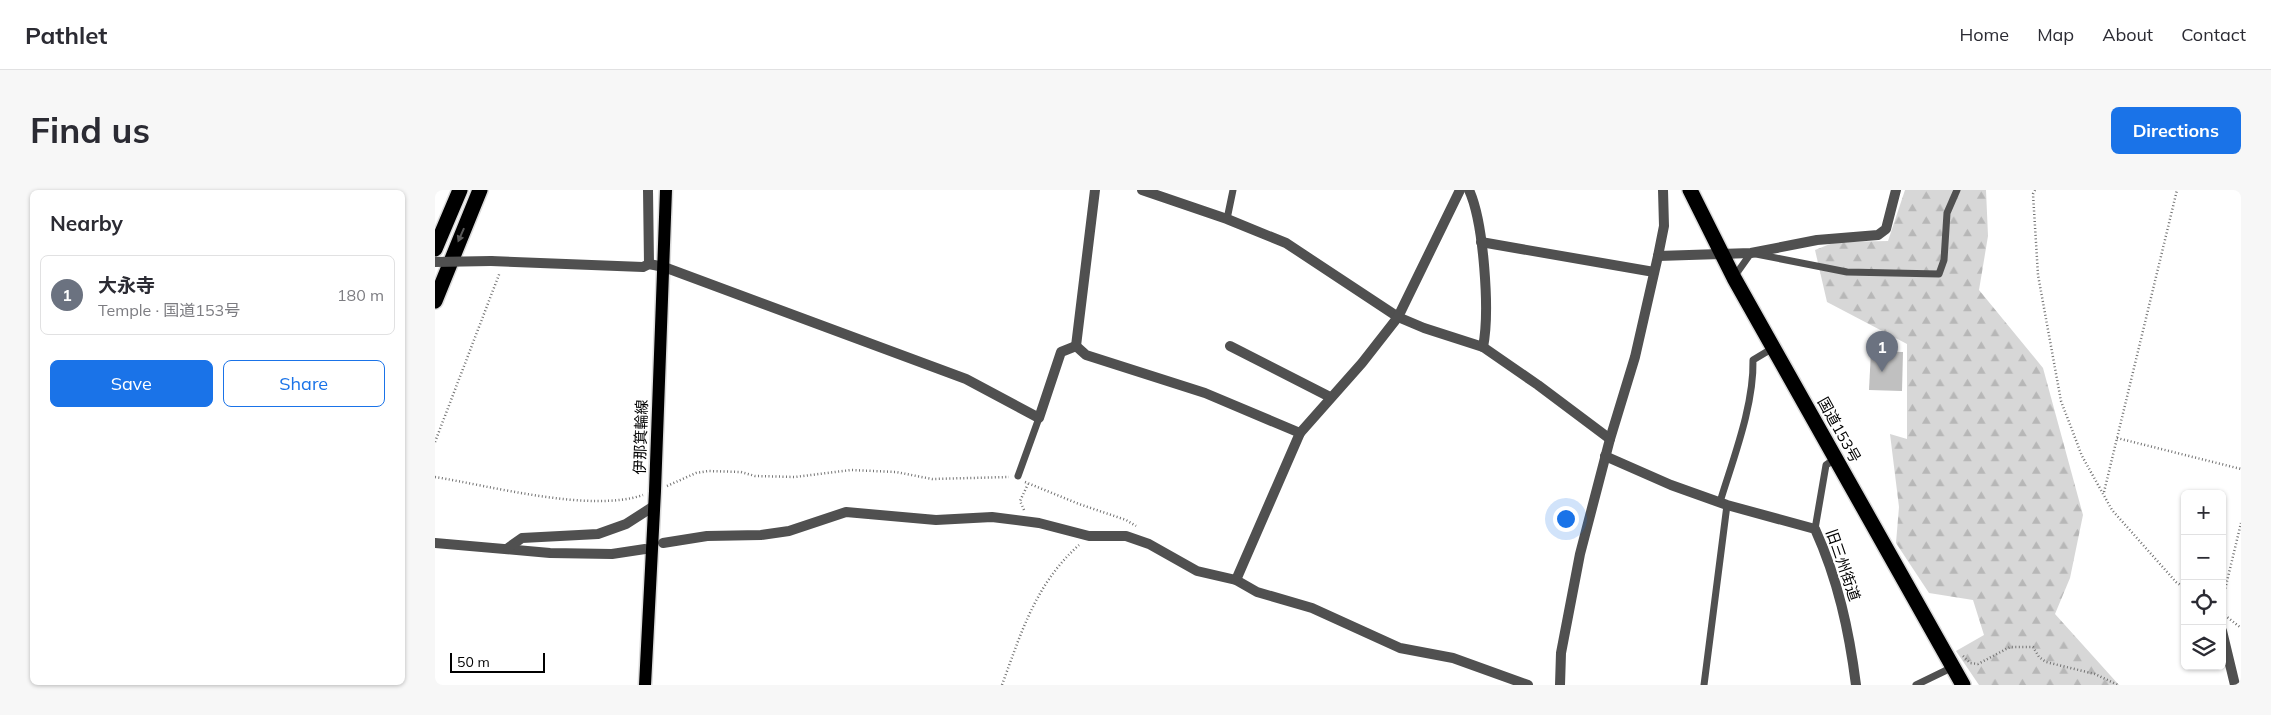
<!DOCTYPE html>
<meta charset="utf-8">
<style>
body{margin:0;font-family:Mulish,"Noto Sans JP",sans-serif;background:#f7f7f7;color:#2b2b33}
.controls{position:absolute;right:15px;bottom:15px;display:grid;overflow:hidden;border-radius:8px;box-shadow:0 1px 4px #0004}
.controls button{width:45px;height:45px;display:grid;place-items:center;padding:0;border:0;border-bottom:1px solid #e1e1e2;background:#fff;color:#2b2b33;font:25px sans-serif}
.scale{position:absolute;left:15px;bottom:12px;width:95px;box-sizing:border-box;padding-left:5px;border:2px solid #000;border-top:0;font-size:14px;line-height:18px;white-space:nowrap;color:#000;-webkit-text-stroke:4px #fff;paint-order:stroke}
.you{position:absolute;left:1130px;top:328px;width:18px;height:18px;margin:-12px;border:4px solid #fff;border-radius:50%;background:#1a73e8;box-shadow:0 0 0 8px #1a73e833}
.badge{display:grid;place-items:center;width:32px;height:32px;border-radius:50%;background:#1a73e8;color:#fff;font-size:16px;font-weight:700}
.pin{position:absolute;translate:-50% -41px;filter:drop-shadow(0 1px 2px #0008)}
.pin::after{content:'';position:absolute;top:26px;width:18px;height:15px;background:inherit;clip-path:polygon(0 0,100% 0,50% 100%)}
.list{margin:0;padding:0;list-style:none}
h2{display:flex;justify-content:space-between;align-items:center;height:65px;margin:0;padding:0 20px;font-size:21px}
h2 small{font-size:16px;font-weight:400;color:#7c7c81}
.list li{display:grid;grid-template-columns:32px 1fr auto;gap:15px;align-items:center;box-sizing:border-box;height:80px;margin:0 10px 10px;padding:0 10px;border:1px solid #e1e1e2;border-radius:8px}
.list b{display:block;font-size:19px;white-space:nowrap}
.list p{margin:0;font-size:16px;white-space:nowrap;color:#7c7c81}
.list em{font-size:16px;font-style:normal;color:#7c7c81}
.actions{display:flex;gap:10px;padding:15px 20px}
.actions a{flex:1;padding:11px 0;border:1px solid #1a73e8;border-radius:8px;text-align:center;font-size:18px;color:#1a73e8}
.actions .main{background:#1a73e8;color:#fff}
.icon{flex:none;width:28px;height:28px;fill:none;stroke:currentColor;stroke-width:2;stroke-linecap:round;stroke-linejoin:round}
.map{position:relative;flex:none;width:1806px;height:495px;overflow:hidden;border-radius:8px}
header{display:flex;align-items:center;gap:30px;box-sizing:border-box;height:70px;padding:0 25px;background:#fff;border-bottom:1px solid #e1e1e2}
header strong{font-size:24px}
nav{display:flex;gap:28px;margin-inline-start:auto;font-size:18px}
.intro{display:flex;align-items:center;justify-content:space-between;box-sizing:border-box;height:120px;padding:0 30px}
h1{margin:0;font-size:35px}
.button{padding:12px 22px;border-radius:8px;background:#1a73e8;color:#fff;font-size:18px;font-weight:700}
main{display:flex;gap:30px;padding:0 30px}
aside{flex:1;background:#fff;border-radius:8px;box-shadow:0 1px 4px #0004}
.map>svg:first-child{display:block}
.forest{fill:url(#forest-firs)}
.building{fill:#c0c0c0}
.lines{fill:none;stroke-linecap:round;stroke-linejoin:round}
.primary-casing{stroke:#dbdbdb;stroke-width:15}
.highway-casing{stroke:#dbdbdb;stroke-width:18}
.path{stroke:#727272;stroke-width:2.5;stroke-dasharray:1 2.5;stroke-linecap:butt}
.lane{stroke:#505050;stroke-width:7}
.street{stroke:#505050;stroke-width:10}
.primary{stroke:#000;stroke-width:12}
.highway{stroke:#000;stroke-width:15}
.street-bridge{stroke:#505050;stroke-width:10}
.oneway{fill:#595959}
.labels{text-anchor:middle;stroke-width:4;stroke-linejoin:round;paint-order:stroke}
.street-label{font-size:15px;fill:#000;stroke:#fff}
</style>
<header>
<strong>Pathlet</strong>
<nav><a>Home</a><a>Map</a><a>About</a><a>Contact</a></nav>
</header>
<div class="intro"><h1>Find us</h1><a class="button">Directions</a></div>
<main>
<aside>
<h2>Nearby<small></small></h2>
<ul class="list">
<li><span class="badge" style="background:#6b7280">1</span><div><b>大永寺</b><p>Temple · 国道153号</p></div><em>180 m</em></li>
</ul>
<div class="actions"><a class="main">Save</a><a>Share</a></div>
</aside>
<div class="map">
<svg width="1806" height="495" viewBox="0 0 1806 495">
<defs>
<pattern id="forest-firs" width="22" height="20" patternUnits="userSpaceOnUse" patternTransform="scale(1.25)"><rect width="22" height="20" fill="#d7d7d7"/><path d="M5 1l3.5 6h-7zM16 11l3.5 6h-7z" fill="#b7b7b7"/></pattern>
</defs>
<rect width="100%" height="100%" fill="#fff"/>
<path class="forest" d="M1470 0H1551L1553 46 1544 100 1608 178 1648 325 1635 388 1620 424 1684 495H1544L1521 461 1549 445 1538 410 1494 403 1461 353 1464 317 1455 244 1472 249V154L1392 112 1380 60 1400 52 1453 51Z"/>
<path class="building" d="M1436 161 1468 162 1467 201 1434 200Z"/>
<g class="lines">
<g class="primary-casing">
<path id="primary" d="M210 495 220 301 231 0"/>
</g>
<g class="highway-casing">
<g id="highway">
<path d="M1255 0 1299 88 1528 495"/>
<path d="M0 59 25 0"/>
<path d="M0 111 45 0"/>
</g>
</g>
<g class="path">
<path d="M1600 0 1598 4 1603 85 1626 211 1647 266 1677 320 1741 392 1750 398"/>
<path d="M1682 248 1806 279"/>
<path d="M0 252 65 82"/>
<path d="M0 287C56 296 156 323 208 305"/>
<path d="M590 292 644 314 691 330 701 336"/>
<path d="M232 296 261 283 273 281 306 282 320 286 360 287 416 280 461 282 497 289 574 287"/>
<path d="M1669 302 1742 0"/>
<path d="M589 320 585 311 593 294"/>
<path d="M1787 412 1806 333"/>
<path d="M1787 423 1806 438"/>
<path d="M1528 466 1535 473 1543 474 1575 457H1598L1604 467 1611 472 1660 484 1683 495"/>
<path d="M567 495C586 443 601 393 644 355"/>
</g>
<g class="lane">
<path d="M792 29 798 0"/>
<path d="M1299 87 1316 63 1412 82 1504 84 1509 70 1512 23 1522 0"/>
<path d="M583 286 604 228"/>
<path d="M1285 312C1298 269 1319 216 1318 170L1338 158"/>
<path d="M1380 339 1391 275 1400 269"/>
<path d="M1269 495 1292 315"/>
<path d="M1481 495 1518 477"/>
</g>
<g class="street">
<path d="M213 0 214 74"/>
<path d="M707 0 792 29 851 53 963 127 989 138 1048 157 1103 195 1175 249"/>
<path d="M1034 0C1049 33 1055 122 1048 157"/>
<path d="M1046 52 1219 82"/>
<path d="M1223 66 1316 63 1382 50 1443 45 1451 39 1461 0"/>
<path d="M56 71 208 77 214 74 229 77 531 189 604 228 626 162 641 156"/>
<path d="M641 156 651 165 770 203 865 243"/>
<path d="M641 156 660 0"/>
<path d="M795 156 895 207"/>
<path d="M1170 266 1236 295 1292 315 1380 339C1403 390 1414 440 1421 495"/>
<path d="M0 353 115 363 177 364 210 359"/>
<path d="M228 353 272 346 326 345 354 341 411 322 501 330 557 327 604 333 654 346H691L714 354 762 381 801 390 822 402 877 418 965 458 1018 468 1093 495"/>
<path d="M73 358 87 348 163 344 191 334 219 316"/>
<path d="M801 390 865 243 927 173 963 127 1025 0"/>
<path d="M1787 441 1800 495"/>
<path d="M1125 495 1126 463 1145 364 1175 249 1200 167 1223 66 1229 36 1228 0"/>
</g>
<use href="#primary" class="primary"/>
<use href="#highway" class="highway"/>
<path class="street-bridge" d="M0 72 56 71"/>
</g>
<defs><path id="oneway-solid" d="M-6-.8H1V-3.2L6.5 0L1 3.2V.8H-6Z" transform="scale(1.25)"/></defs>
<use class="oneway" href="#oneway-solid" transform="translate(26 45) rotate(114)"/>
<g class="labels">
<g class="street-label">
<text transform="translate(1404 240) rotate(61)" y="5">国道153号</text>
<text transform="translate(206 247) rotate(-88)" y="5">伊那箕輪線</text>
<text transform="translate(1408 375) rotate(71)" y="5">旧三州街道</text>
</g>
</g>
</svg>
<div class="controls">
<button>+</button>
<button>−</button>
<button><svg class="icon" aria-label="locate" viewBox="0 0 24 24"><circle cx="12" cy="12" r="6"/><path d="M12 2v4M12 18v4M2 12h4M18 12h4"/></svg></button>
<button><svg class="icon" aria-label="layers" viewBox="0 0 24 24"><path d="M12 4l9 5-9 5-9-5zM3 14l9 5 9-5"/></svg></button>
</div>
<div class="scale">50 m</div>
<div class="you"></div>
<div class="pin badge" style="left:1447px;top:182px;background:#6b7280">1</div>
</div>
</main>
